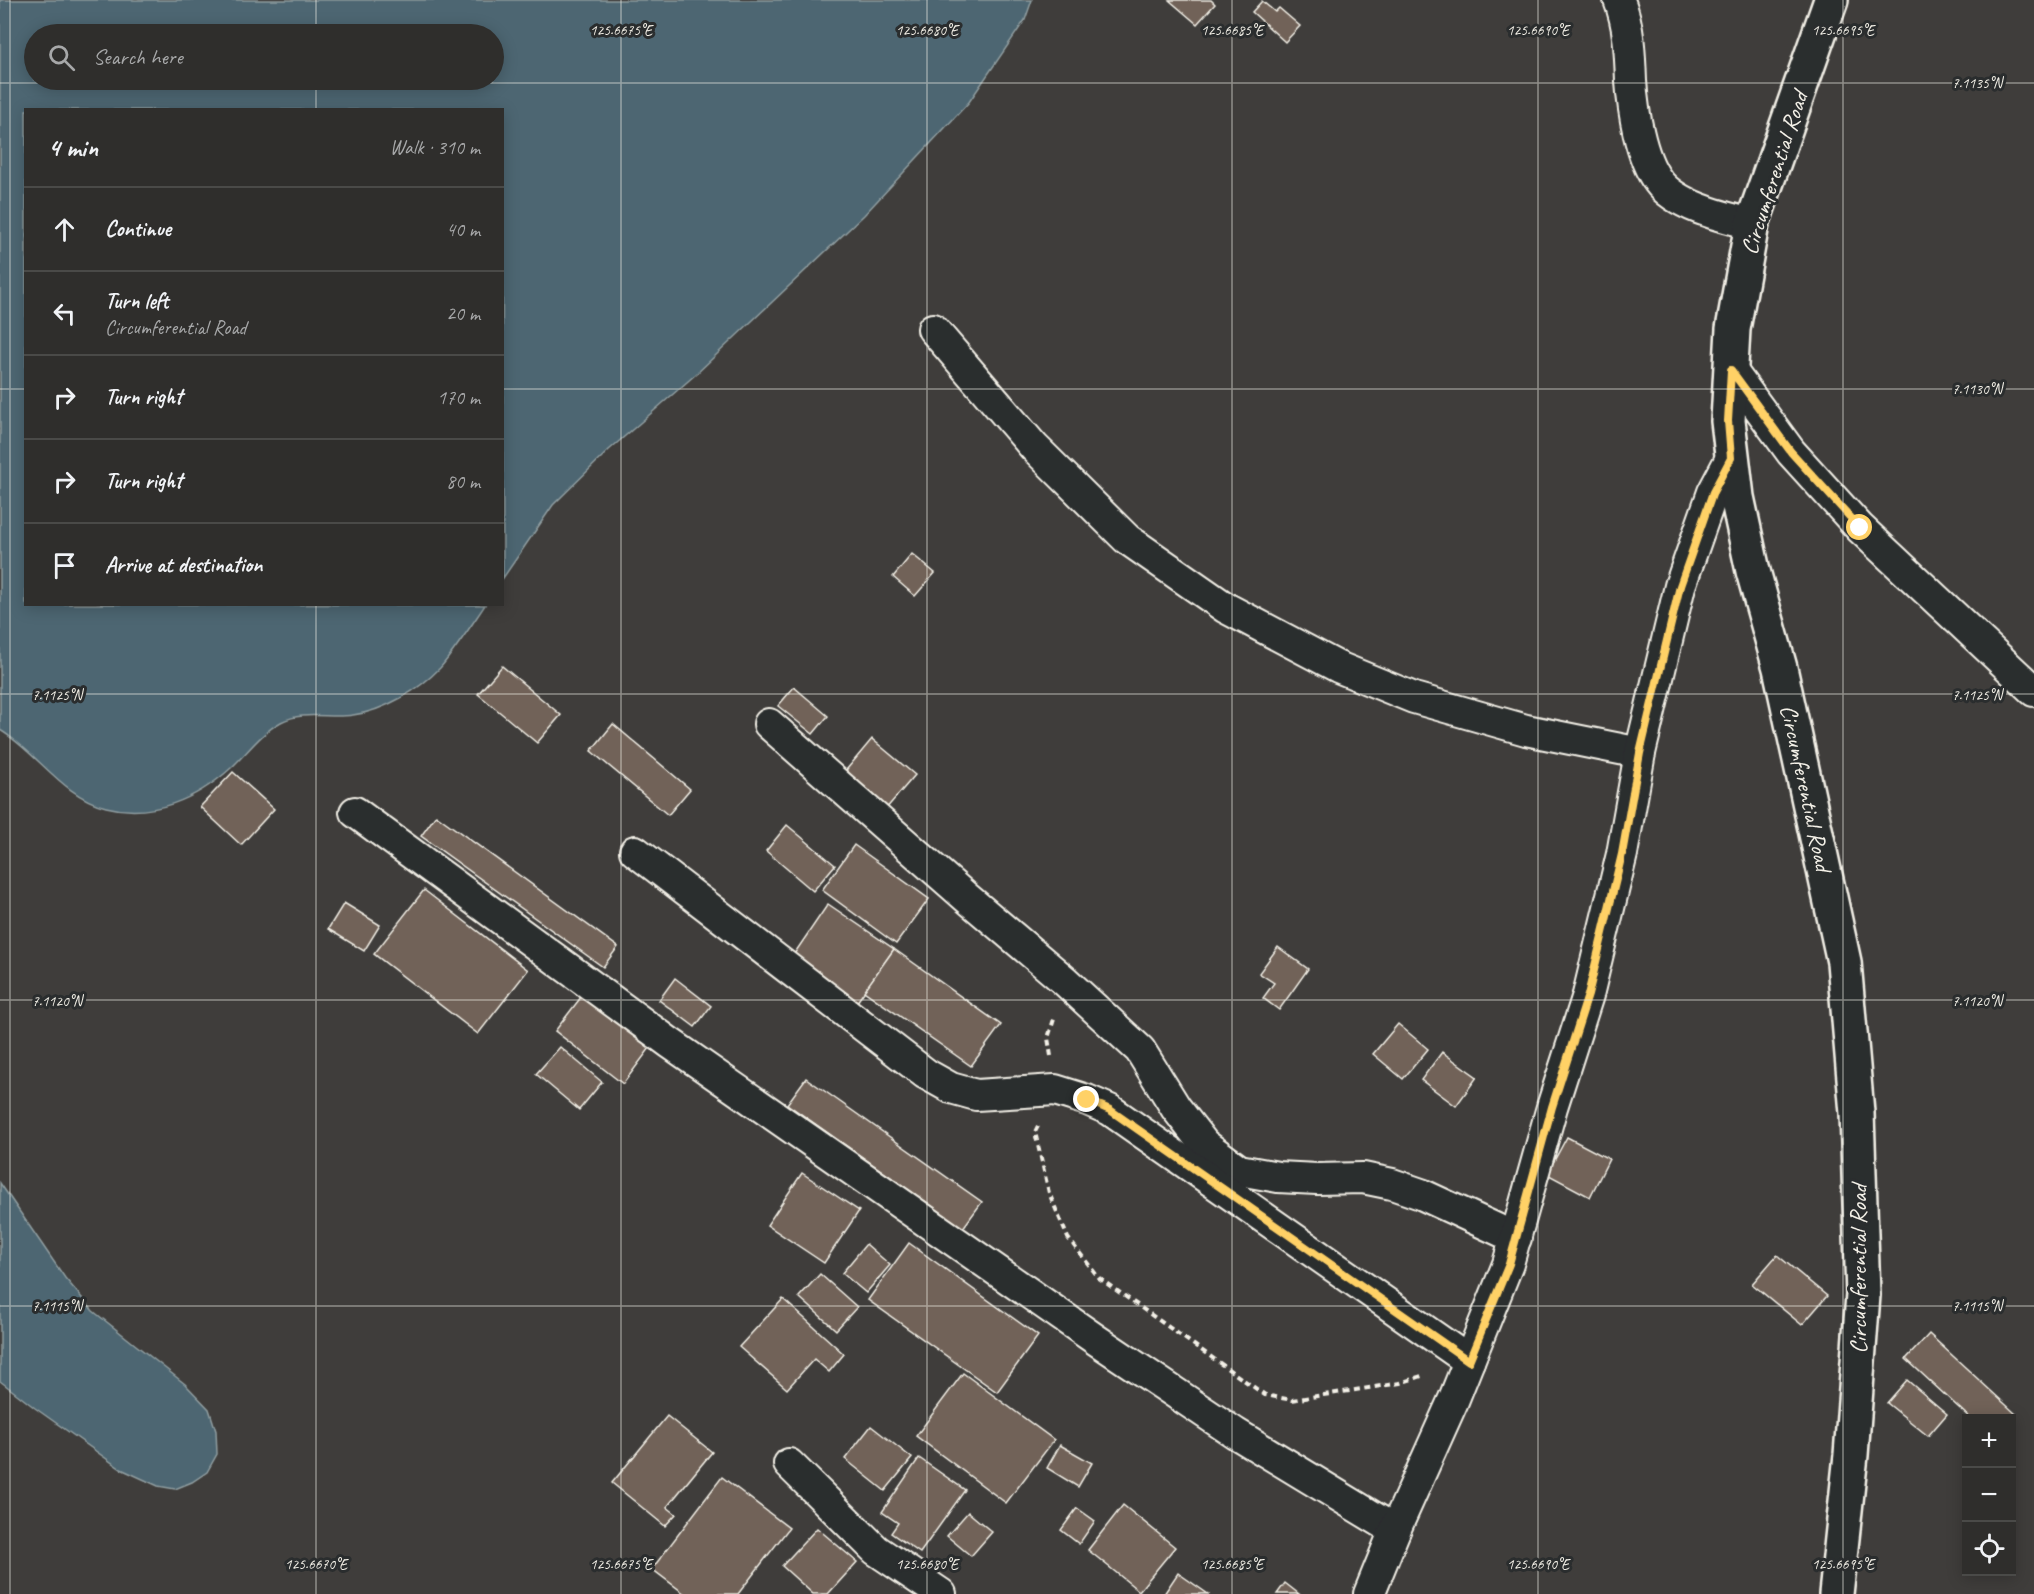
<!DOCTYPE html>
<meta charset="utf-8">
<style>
body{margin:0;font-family:Caveat,sans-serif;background:#373634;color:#f1f3f6}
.controls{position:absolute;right:18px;bottom:18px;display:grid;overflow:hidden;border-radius:0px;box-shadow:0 3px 15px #0003}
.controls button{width:54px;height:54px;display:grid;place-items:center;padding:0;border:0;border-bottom:2px solid #4a4a48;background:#2f2e2c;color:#f1f3f6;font:30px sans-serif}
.stop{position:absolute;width:18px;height:18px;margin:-14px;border:4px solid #ffd166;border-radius:50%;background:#fff}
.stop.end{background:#ffd166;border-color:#fff;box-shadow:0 2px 6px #0008}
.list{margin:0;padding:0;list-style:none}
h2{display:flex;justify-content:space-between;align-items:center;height:78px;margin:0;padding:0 24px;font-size:26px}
h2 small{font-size:20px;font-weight:400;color:#a7a8a9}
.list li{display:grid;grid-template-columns:39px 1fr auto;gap:18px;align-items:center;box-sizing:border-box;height:84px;padding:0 24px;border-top:2px solid #4a4a48}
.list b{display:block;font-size:22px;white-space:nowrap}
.list p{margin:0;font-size:20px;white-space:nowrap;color:#a7a8a9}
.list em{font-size:20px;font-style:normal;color:#a7a8a9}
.icon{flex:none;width:33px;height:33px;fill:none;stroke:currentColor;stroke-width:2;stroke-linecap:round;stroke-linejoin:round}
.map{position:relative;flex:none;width:2034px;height:1594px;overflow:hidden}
.search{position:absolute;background:#2f2e2c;box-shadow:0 3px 15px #0003;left:24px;top:24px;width:480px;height:66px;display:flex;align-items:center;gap:15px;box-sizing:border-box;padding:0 21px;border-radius:33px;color:#a7a8a9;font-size:22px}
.panel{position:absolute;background:#2f2e2c;box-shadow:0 3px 15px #0003;left:24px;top:108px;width:480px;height:498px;border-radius:0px}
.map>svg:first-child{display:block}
.water{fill:#4d6672;stroke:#909ea1;stroke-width:1.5;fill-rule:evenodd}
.building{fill:#716258;stroke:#f4f1e8;stroke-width:1.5}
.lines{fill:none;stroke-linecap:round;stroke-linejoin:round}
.street-casing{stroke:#f4f1e8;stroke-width:34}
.secondary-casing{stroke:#f4f1e8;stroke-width:38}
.path{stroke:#f4f1e8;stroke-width:4;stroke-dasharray:6 4.5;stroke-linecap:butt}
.street{stroke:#2a2d2e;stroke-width:30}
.secondary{stroke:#2a2d2e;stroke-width:33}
.route{stroke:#ffd166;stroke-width:8}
.ticks{fill:none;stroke:#f4f1e8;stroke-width:1.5;stroke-opacity:0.45}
.labels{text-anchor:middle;stroke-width:6;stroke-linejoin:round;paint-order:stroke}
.street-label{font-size:24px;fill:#f4f1e8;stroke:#2a2d2e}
.ticks-label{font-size:15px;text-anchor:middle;fill:#f4f1e8;stroke:#2a2d2e;stroke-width:6;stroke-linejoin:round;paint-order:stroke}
</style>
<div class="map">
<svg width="2034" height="1594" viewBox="0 0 2034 1594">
<rect width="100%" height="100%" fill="#3f3d3b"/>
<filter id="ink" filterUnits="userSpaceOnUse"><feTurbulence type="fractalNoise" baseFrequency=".0167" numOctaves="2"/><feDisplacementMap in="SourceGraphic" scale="12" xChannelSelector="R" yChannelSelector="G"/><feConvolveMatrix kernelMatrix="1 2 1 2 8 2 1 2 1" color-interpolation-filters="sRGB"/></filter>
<g filter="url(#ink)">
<g class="water">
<path d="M0 0H1032L1025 20 969 102 864 215 695 375 609 450 553 505 503 578 502 110H26V604L485 605C473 623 454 652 440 668 419 690 384 711 353 715 330 719 303 710 281 722 261 733 247 753 231 768 197 799 152 819 106 807 63 797 37 752 0 730ZM34 34H494V80H34Z"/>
<path d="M0 1183 65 1278 93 1311 185 1384 209 1409 216 1431 217 1454 207 1472 192 1482 175 1489 158 1486 121 1469 35 1408 0 1381Z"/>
</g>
<g class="building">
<path d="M1169 0H1211L1215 4 1197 24Z"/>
<path d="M1262 1 1275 12 1279 8 1300 26 1285 42 1252 12Z"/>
<path d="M912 554 935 573 915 596 893 577Z"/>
<path d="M502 666 561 715 537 743 478 694Z"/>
<path d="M794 687 828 716 813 734 778 706Z"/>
<path d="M613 724 690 789 668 815 591 751Z"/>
<path d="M872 739 915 775 885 810 842 775Z"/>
<path d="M233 772 274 809 241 845 200 807Z"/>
<path d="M436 815 618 947 603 967 421 836Z"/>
<path d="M787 825 835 865 813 891 766 851Z"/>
<path d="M854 845 929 899 896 944 822 890Z"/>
<path d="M424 890 528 970 478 1034 374 954Z"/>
<path d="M344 903 380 925 364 951 328 929Z"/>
<path d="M828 904 894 949 857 1002 792 957Z"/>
<path d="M1278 947 1308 969 1279 1010 1263 998 1274 983 1259 973Z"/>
<path d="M894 949 1001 1025 971 1066 864 991Z"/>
<path d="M675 978 711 1006 695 1027 659 1000Z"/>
<path d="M585 992 653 1044 623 1084 555 1031Z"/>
<path d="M1398 1024 1428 1049 1403 1079 1373 1054Z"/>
<path d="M560 1047 602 1082 579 1110 536 1074Z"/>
<path d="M1442 1052 1477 1077 1456 1106 1421 1080Z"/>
<path d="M806 1078 982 1202 963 1228 787 1104Z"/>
<path d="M1567 1137 1609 1159 1590 1197 1547 1174Z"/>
<path d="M802 1173 859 1211 824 1263 767 1225Z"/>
<path d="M909 1243 1038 1336 997 1392 868 1300Z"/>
<path d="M866 1244 890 1265 866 1293 842 1273Z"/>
<path d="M1777 1255 1827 1296 1802 1325 1752 1284Z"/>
<path d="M820 1274 857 1307 836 1330 799 1297Z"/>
<path d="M783 1299 844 1354 829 1372 814 1359 787 1389 739 1347Z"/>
<path d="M1929 1334 2016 1414 2012 1419 1970 1418 1906 1359Z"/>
<path d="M963 1373 1054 1440 1006 1503 916 1436Z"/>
<path d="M1907 1380 1947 1414 1928 1436 1887 1403Z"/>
<path d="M667 1416 712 1452 667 1507 676 1514 665 1526 612 1483Z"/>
<path d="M871 1426 912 1458 885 1491 845 1459Z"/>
<path d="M1060 1445 1092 1463 1078 1487 1047 1468Z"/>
<path d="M919 1458 965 1490 920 1553 891 1533 898 1523 882 1512Z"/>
<path d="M722 1477 789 1528 738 1594H685L652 1569Z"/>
<path d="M1123 1505 1175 1547 1139 1591 1088 1550Z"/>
<path d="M1077 1508 1095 1521 1079 1544 1061 1530Z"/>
<path d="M968 1512 992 1532 971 1556 947 1536Z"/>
<path d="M817 1528 857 1562 828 1594H813L782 1566Z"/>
<path d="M1178 1573 1208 1594H1164Z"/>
<path d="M1285 1583 1299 1594H1277Z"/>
</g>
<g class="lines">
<g class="street-casing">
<g id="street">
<path d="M1619 0C1629 25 1630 53 1631 81 1633 110 1640 157 1658 181 1676 206 1724 217 1752 224"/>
<path d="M933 329 1034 447 1127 539 1226 608 1338 667 1414 698 1526 730 1640 753"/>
<path d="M1731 370 1791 452 1860 528 2034 691"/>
<path d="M769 724 967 898 1065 981 1140 1050 1176 1108 1204 1144 1239 1170 1278 1177 1317 1179 1363 1178 1392 1184 1421 1194 1516 1238"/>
<path d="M355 812 670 1043 1095 1339 1235 1433 1395 1530"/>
<path d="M635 851 926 1074 951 1088 976 1095 1055 1090 1087 1100 1110 1110 1469 1361"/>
<path d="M789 1464 876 1550 941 1594"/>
<path d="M1369 1594 1395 1530 1453 1401 1508 1264 1552 1107 1588 995 1622 854 1640 753 1680 586 1713 492 1731 458"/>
</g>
</g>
<g class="secondary-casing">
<g id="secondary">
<path id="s1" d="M1831 0 1752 224 1733 329 1728 421 1737 497 1753 571 1780 668 1844 962 1857 1113 1863 1295 1851 1455 1836 1594"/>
</g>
</g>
<g class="path">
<path d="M1051 1056 1048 1038 1055 1016"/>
<path d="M1038 1126 1035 1132 1049 1193 1068 1238 1099 1278 1265 1395 1292 1400 1400 1383 1425 1375"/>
</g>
<use href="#street" class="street"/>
<use href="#secondary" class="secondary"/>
</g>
</g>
<g class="lines" filter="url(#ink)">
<path class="route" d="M1087 1100 1110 1110 1469 1361 1509 1264 1552 1107 1588 995 1622 854 1640 753 1680 586 1713 492 1731 458 1728 421 1731 370 1791 452 1860 528"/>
</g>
<path class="ticks" d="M10 0V1594M316 0V34M621 0V1594M927 0V1594M1232 0V1594M1538 0V1594M1843 0V1594M316 80V110M0 83H2034M0 389H26M502 389H2034M316 604V1594M0 694H2034M0 1000H2034M0 1306H2034"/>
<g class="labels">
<g class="street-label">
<text transform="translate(1774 173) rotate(-72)" y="8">Circumferential Road</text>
<text dy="8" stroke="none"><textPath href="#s1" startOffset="812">Circumferential Road</textPath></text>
<text transform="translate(1858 1269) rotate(-90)" y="8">Circumferential Road</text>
</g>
</g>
<g class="ticks-label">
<text x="621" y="35">125.6675°E</text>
<text x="927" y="35">125.6680°E</text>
<text x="1232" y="35">125.6685°E</text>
<text x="1538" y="35">125.6690°E</text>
<text x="1843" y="35">125.6695°E</text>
<text x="1977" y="88">7.1135°N</text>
<text x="1977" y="394">7.1130°N</text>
<text x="57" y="700">7.1125°N</text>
<text x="1977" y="700">7.1125°N</text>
<text x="57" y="1006">7.1120°N</text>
<text x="1977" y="1006">7.1120°N</text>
<text x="57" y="1311">7.1115°N</text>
<text x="1977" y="1311">7.1115°N</text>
<text x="316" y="1569">125.6670°E</text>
<text x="621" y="1569">125.6675°E</text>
<text x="927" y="1569">125.6680°E</text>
<text x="1232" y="1569">125.6685°E</text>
<text x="1538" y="1569">125.6690°E</text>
<text x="1843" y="1569">125.6695°E</text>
</g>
</svg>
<div class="controls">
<button>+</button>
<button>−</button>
<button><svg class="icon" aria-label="locate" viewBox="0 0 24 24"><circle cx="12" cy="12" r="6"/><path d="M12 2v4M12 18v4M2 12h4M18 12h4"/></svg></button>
</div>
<div class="stop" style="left:1860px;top:528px"></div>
<div class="stop end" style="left:1087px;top:1100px"></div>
<div class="search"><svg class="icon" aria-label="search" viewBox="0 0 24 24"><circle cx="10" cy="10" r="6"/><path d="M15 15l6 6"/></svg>Search here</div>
<section class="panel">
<h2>4 min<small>Walk · 310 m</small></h2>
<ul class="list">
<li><svg class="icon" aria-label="ahead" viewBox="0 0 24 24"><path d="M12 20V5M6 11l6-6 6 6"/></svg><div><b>Continue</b></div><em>40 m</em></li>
<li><svg class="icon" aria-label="left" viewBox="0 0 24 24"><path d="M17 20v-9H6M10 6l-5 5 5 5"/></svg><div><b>Turn left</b><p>Circumferential Road</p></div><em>20 m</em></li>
<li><svg class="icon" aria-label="right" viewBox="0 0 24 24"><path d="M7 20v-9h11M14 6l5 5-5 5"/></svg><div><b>Turn right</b></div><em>170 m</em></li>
<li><svg class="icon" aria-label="right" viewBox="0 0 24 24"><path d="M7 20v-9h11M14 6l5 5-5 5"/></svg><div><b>Turn right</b></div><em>80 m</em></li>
<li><svg class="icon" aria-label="arrive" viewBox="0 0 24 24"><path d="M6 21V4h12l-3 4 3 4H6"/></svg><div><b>Arrive at destination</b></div></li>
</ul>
</section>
</div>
